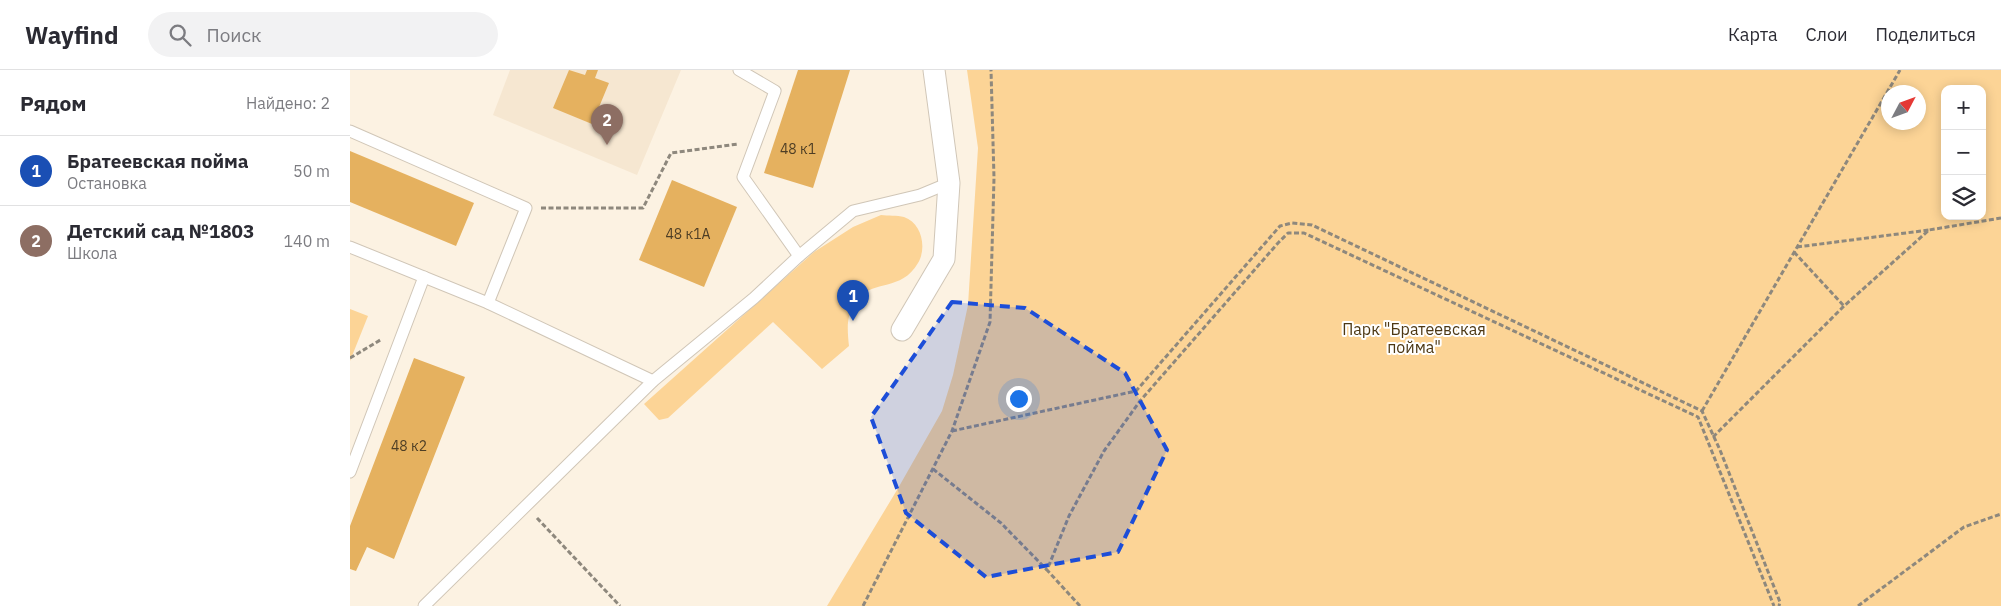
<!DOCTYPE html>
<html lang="ru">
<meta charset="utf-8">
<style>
body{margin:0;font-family:"IBM Plex Sans",sans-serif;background:#f2f2f3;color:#2b2b33}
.controls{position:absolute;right:15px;top:15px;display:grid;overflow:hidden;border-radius:10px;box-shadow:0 2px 12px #0003}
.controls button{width:45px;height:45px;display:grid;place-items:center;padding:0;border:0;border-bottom:1px solid #e1e1e2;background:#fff;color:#2b2b33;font:25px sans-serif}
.compass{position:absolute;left:1531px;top:15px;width:45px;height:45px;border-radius:50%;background:#fff;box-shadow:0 2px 12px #0003;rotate:49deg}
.you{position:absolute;left:668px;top:328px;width:18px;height:18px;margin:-12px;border:4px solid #fff;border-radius:50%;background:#1a73e8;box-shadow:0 0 0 8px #1a73e833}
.badge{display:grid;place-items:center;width:32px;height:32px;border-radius:50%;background:#8f630b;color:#fff;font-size:16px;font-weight:700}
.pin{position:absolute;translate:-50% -41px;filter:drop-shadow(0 1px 2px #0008)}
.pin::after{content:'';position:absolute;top:26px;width:18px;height:15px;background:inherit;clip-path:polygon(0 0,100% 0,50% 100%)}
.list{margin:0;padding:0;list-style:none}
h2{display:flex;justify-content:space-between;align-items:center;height:65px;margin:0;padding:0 20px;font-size:21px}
h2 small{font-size:16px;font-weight:400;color:#7c7c81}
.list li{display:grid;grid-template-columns:32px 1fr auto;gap:15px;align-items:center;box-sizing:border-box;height:70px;padding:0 20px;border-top:1px solid #e1e1e2}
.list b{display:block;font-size:19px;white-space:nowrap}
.list p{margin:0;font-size:16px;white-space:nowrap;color:#7c7c81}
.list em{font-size:16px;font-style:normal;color:#7c7c81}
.icon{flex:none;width:28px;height:28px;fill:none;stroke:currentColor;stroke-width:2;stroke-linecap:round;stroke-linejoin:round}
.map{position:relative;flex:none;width:1651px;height:536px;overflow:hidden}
header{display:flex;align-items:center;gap:30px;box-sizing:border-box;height:70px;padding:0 25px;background:#fff;border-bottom:1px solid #e1e1e2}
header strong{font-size:24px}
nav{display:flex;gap:28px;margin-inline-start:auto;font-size:18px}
.search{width:350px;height:45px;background:#f2f2f3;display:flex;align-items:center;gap:12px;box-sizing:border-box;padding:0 18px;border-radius:28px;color:#7c7c81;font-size:19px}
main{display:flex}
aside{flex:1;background:#fff}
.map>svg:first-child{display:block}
.built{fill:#f6e7d1}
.green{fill:#fcd496;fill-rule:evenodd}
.building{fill:#e5b15f}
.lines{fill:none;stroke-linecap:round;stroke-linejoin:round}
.service-casing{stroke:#d0c6b7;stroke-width:13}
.minor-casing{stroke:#d0c6b7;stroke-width:23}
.path{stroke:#8e887d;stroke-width:3;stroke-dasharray:5 2.5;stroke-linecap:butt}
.service{stroke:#fff;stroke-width:11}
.minor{stroke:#fff;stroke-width:21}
.marked{fill:#1d4ed8;fill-opacity:0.2;stroke:#1d4ed8;stroke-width:4;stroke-dasharray:10 6;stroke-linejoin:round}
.labels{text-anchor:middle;stroke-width:4;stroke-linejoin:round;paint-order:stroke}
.number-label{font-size:14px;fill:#4e3e25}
.park-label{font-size:16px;fill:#4d3814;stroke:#fff}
</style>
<header>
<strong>Wayfind</strong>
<div class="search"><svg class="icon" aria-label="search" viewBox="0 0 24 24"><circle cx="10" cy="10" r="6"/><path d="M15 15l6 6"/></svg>Поиск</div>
<nav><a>Карта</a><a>Слои</a><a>Поделиться</a></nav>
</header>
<main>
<aside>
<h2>Рядом<small>Найдено: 2</small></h2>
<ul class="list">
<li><span class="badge" style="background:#1a4fb4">1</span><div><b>Братеевская пойма</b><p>Остановка</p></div><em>50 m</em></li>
<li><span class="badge" style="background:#8d6e63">2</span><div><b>Детский сад №1803</b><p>Школа</p></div><em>140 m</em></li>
</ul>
</aside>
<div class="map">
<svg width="1651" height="536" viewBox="0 0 1651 536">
<rect width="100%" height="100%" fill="#fcf2e2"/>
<path class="built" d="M160 0H331L287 105 143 45Z"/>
<g class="green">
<path d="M617 0H1651V536H477L547 420 592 341 603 305 618 235 628 78ZM1595 19H1632V146H1595ZM1538 22H1568V52H1538Z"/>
<path d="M531 145C538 146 547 145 554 147 572 153 577 178 568 193 551 222 524 209 508 229 496 244 497 257 499 276L472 299 423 252 318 348 309 350 294 334 464 182 503 157Z"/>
<path d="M0 239 18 246 0 291Z"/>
</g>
<g class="building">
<path d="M219 0 235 5 237 0H248L245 8 259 13 242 54 203 38Z"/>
<path d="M448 0H500L463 118 414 103Z"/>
<path d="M0 81 124 133 106 176 0 132Z"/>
<path d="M322 110 387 137 354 217 289 190Z"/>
<path d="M64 288 115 307 44 489 17 477 6 501 0 499V456Z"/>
</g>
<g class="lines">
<g class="service-casing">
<g id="service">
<path d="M389 0 425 21 393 107 449 186"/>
<path d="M0 61 176 138 138 233 0 177"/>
<path d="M138 233 303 311"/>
<path d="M0 402 74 207"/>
<path d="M74 536 303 311 404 228 449 186 503 141 570 125 599 113"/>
</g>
</g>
<g class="minor-casing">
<path id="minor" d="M552 260 594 189 599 113 584 0"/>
</g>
<g class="path">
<path d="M191 138H293L321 83 388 74"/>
<path d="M1447 177 1579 160"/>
<path d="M1444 182 1494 236"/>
<path d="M0 288 32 269"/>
<path d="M1352 341 1550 0"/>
<path d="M602 361 786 321 930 156 942 153 962 155 1352 341 1370 380 1430 532 1429 536"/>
<path d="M1363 367 1494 236 1579 160 1651 148"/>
<path d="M583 399 651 453 697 500"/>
<path d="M187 448 270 536"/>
<path d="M513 536 602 361 640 252 644 108 641 0"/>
<path d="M730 536 697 500 719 446 754 381 790 331 928 173 938 163H954L1348 347 1424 536"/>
<path d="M1508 536 1614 457 1651 444"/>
</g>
<use href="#service" class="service"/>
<use href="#minor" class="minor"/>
</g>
<path class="marked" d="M602 232 675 238 775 303 817 380 768 482 636 507 556 443 521 347Z"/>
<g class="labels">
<g class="number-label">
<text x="448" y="84">48 к1</text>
<text x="338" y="169">48 к1А</text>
<text x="59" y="381">48 к2</text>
</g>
<g class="park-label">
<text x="1064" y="265">Парк "Братеевская<tspan x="1064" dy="18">пойма"</tspan></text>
</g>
</g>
</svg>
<div class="controls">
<button>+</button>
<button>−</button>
<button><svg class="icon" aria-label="layers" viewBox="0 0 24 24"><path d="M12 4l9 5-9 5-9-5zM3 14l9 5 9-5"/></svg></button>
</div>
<svg class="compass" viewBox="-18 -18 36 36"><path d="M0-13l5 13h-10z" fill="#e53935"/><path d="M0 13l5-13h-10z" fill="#7c7c81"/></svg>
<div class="you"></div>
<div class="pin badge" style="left:503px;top:251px;background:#1a4fb4">1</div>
<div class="pin badge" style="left:257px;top:75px;background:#8d6e63">2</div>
</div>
</main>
